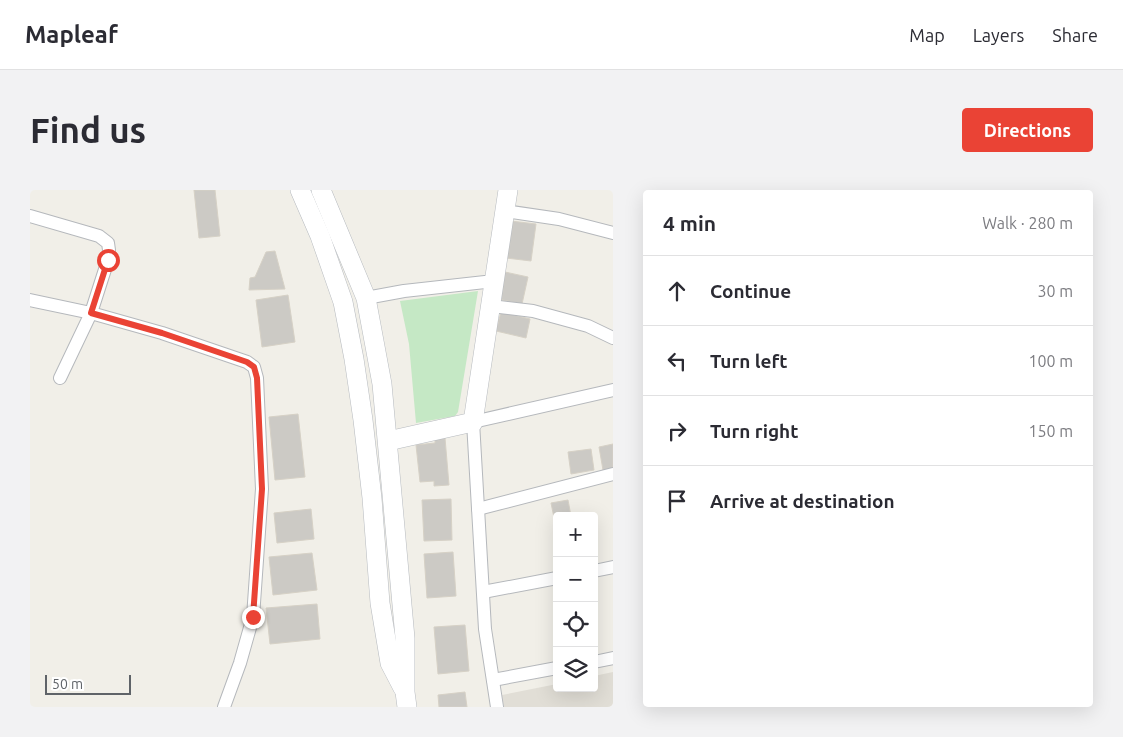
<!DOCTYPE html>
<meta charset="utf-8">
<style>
body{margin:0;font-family:Ubuntu,sans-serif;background:#f2f2f3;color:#2b2b33}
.controls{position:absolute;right:15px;bottom:15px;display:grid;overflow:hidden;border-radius:5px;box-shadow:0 5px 20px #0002}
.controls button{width:45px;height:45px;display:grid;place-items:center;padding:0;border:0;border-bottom:1px solid #e1e1e2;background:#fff;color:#2b2b33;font:25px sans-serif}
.scale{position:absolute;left:15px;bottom:12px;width:86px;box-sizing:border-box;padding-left:5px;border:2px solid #5f6368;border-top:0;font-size:14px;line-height:18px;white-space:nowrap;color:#5f6368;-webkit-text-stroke:4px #fff;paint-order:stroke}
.stop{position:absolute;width:15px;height:15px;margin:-11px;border:4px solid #ea4335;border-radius:50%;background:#fff}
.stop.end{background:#ea4335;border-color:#fff;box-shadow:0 1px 5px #0008}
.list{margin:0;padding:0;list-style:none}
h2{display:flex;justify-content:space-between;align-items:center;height:65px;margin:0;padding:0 20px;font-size:21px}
h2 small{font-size:16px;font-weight:400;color:#7c7c81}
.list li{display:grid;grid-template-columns:32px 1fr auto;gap:15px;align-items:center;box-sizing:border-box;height:70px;padding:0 20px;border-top:1px solid #e1e1e2}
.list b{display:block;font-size:19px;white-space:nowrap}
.list em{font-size:16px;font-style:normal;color:#7c7c81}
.icon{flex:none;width:28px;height:28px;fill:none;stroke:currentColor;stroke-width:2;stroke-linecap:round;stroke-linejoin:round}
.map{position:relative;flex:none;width:583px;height:517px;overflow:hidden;border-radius:5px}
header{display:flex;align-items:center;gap:30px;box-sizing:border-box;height:70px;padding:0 25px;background:#fff;border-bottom:1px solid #e1e1e2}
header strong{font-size:24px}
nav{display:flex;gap:28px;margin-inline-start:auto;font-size:18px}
.intro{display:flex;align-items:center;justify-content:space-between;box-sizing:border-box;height:120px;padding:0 30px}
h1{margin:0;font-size:35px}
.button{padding:12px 22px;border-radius:5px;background:#ea4335;color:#fff;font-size:18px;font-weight:700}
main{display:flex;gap:30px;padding:0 30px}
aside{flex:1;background:#fff;border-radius:5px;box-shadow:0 5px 20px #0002}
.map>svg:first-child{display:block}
.education{fill:#e1ded6}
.green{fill:#c5e8c5}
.building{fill:#cccac5;stroke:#d6d1c6}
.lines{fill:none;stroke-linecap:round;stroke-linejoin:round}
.street-casing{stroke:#b5b8bc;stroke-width:14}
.secondary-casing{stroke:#b6babf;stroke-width:20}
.street{stroke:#fff;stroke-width:12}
.secondary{stroke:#fff;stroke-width:19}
.route{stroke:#ea4335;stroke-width:6}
</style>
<header>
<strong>Mapleaf</strong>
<nav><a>Map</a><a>Layers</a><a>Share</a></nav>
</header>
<div class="intro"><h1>Find us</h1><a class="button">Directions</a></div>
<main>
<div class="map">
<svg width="583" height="517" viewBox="0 0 583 517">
<rect width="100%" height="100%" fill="#f1efe8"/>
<path class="education" d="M583 482V517H474L472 505 527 494V498H564V486Z"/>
<path class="green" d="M448 101 428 222 425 226 386 233 379 154 370 111Z"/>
<g class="building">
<path d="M164 0H185L190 46 169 48Z"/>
<path d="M481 31 506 34 501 71 476 68Z"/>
<path d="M245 61 255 99 219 100 220 88 225 87 236 62Z"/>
<path d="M475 82 498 87 492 114 468 109Z"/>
<path d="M258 105 265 152 232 157 226 110Z"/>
<path d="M471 122 500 129 496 148 466 141Z"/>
<path d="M268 224 275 287 245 290 239 227Z"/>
<path d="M415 248 419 295 404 296V291L390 292 386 255 405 253V249Z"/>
<path d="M583 254V278L573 280 569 257Z"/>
<path d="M561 259 564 280 541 284 538 262Z"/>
<path d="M421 309 422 350 394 351 392 310Z"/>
<path d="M538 310 541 326H527V342L521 313Z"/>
<path d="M281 319 284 349 247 353 244 323Z"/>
<path d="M423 362 426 406 397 408 394 364Z"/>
<path d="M282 363 287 400 243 405 239 367Z"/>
<path d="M287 414 290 449 240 454 236 418Z"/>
<path d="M435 435 439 481 408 484 404 437Z"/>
<path d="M435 502 437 517H409L408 505Z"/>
</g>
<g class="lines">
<g class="street-casing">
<g id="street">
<path d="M475 21 529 29 583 43"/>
<path d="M0 26 69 46 78 53 79 60 78 70 61 123 30 188"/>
<path d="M336 108 374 101 464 91"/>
<path d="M0 110 61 123 132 143 217 172 224 177 227 188 232 299 223 427 210 473 194 517"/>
<path d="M461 116 503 121 558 136 583 148"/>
<path d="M448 319 583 284"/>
<path d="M564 381 583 377"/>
<path d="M453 402 527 388"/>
<path d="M564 472 583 468"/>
<path d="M463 490 527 478"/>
<path d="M467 517 455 439 443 232 583 200"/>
</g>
</g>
<g class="secondary-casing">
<g id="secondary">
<path d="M270 0 290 46 313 112 324 169 333 230 342 308 350 413 360 473 373 498"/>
<path d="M291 0 336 108 352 194 375 448V502L377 517"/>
<path d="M358 251 443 232 478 0"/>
</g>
</g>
<use href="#street" class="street"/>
<use href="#secondary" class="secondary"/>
</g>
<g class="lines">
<path class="route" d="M78 70 61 123 132 143 217 172 224 177 227 188 232 299 223 427"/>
</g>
</svg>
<div class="controls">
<button>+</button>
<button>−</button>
<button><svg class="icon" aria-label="locate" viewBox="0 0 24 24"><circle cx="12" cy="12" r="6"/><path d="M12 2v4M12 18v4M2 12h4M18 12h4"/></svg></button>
<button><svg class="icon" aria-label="layers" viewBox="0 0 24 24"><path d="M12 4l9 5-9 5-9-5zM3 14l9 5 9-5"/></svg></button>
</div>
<div class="scale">50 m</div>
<div class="stop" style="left:78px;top:70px"></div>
<div class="stop end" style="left:223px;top:427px"></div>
</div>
<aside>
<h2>4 min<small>Walk · 280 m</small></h2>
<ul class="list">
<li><svg class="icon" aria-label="ahead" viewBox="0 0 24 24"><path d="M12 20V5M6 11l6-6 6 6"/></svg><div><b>Continue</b></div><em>30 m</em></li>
<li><svg class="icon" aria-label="left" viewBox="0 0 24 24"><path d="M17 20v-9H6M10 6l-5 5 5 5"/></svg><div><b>Turn left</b></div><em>100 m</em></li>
<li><svg class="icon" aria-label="right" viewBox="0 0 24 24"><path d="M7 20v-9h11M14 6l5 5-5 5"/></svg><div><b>Turn right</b></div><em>150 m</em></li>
<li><svg class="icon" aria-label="arrive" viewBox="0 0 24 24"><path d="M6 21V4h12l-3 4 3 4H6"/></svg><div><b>Arrive at destination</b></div></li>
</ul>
</aside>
</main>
